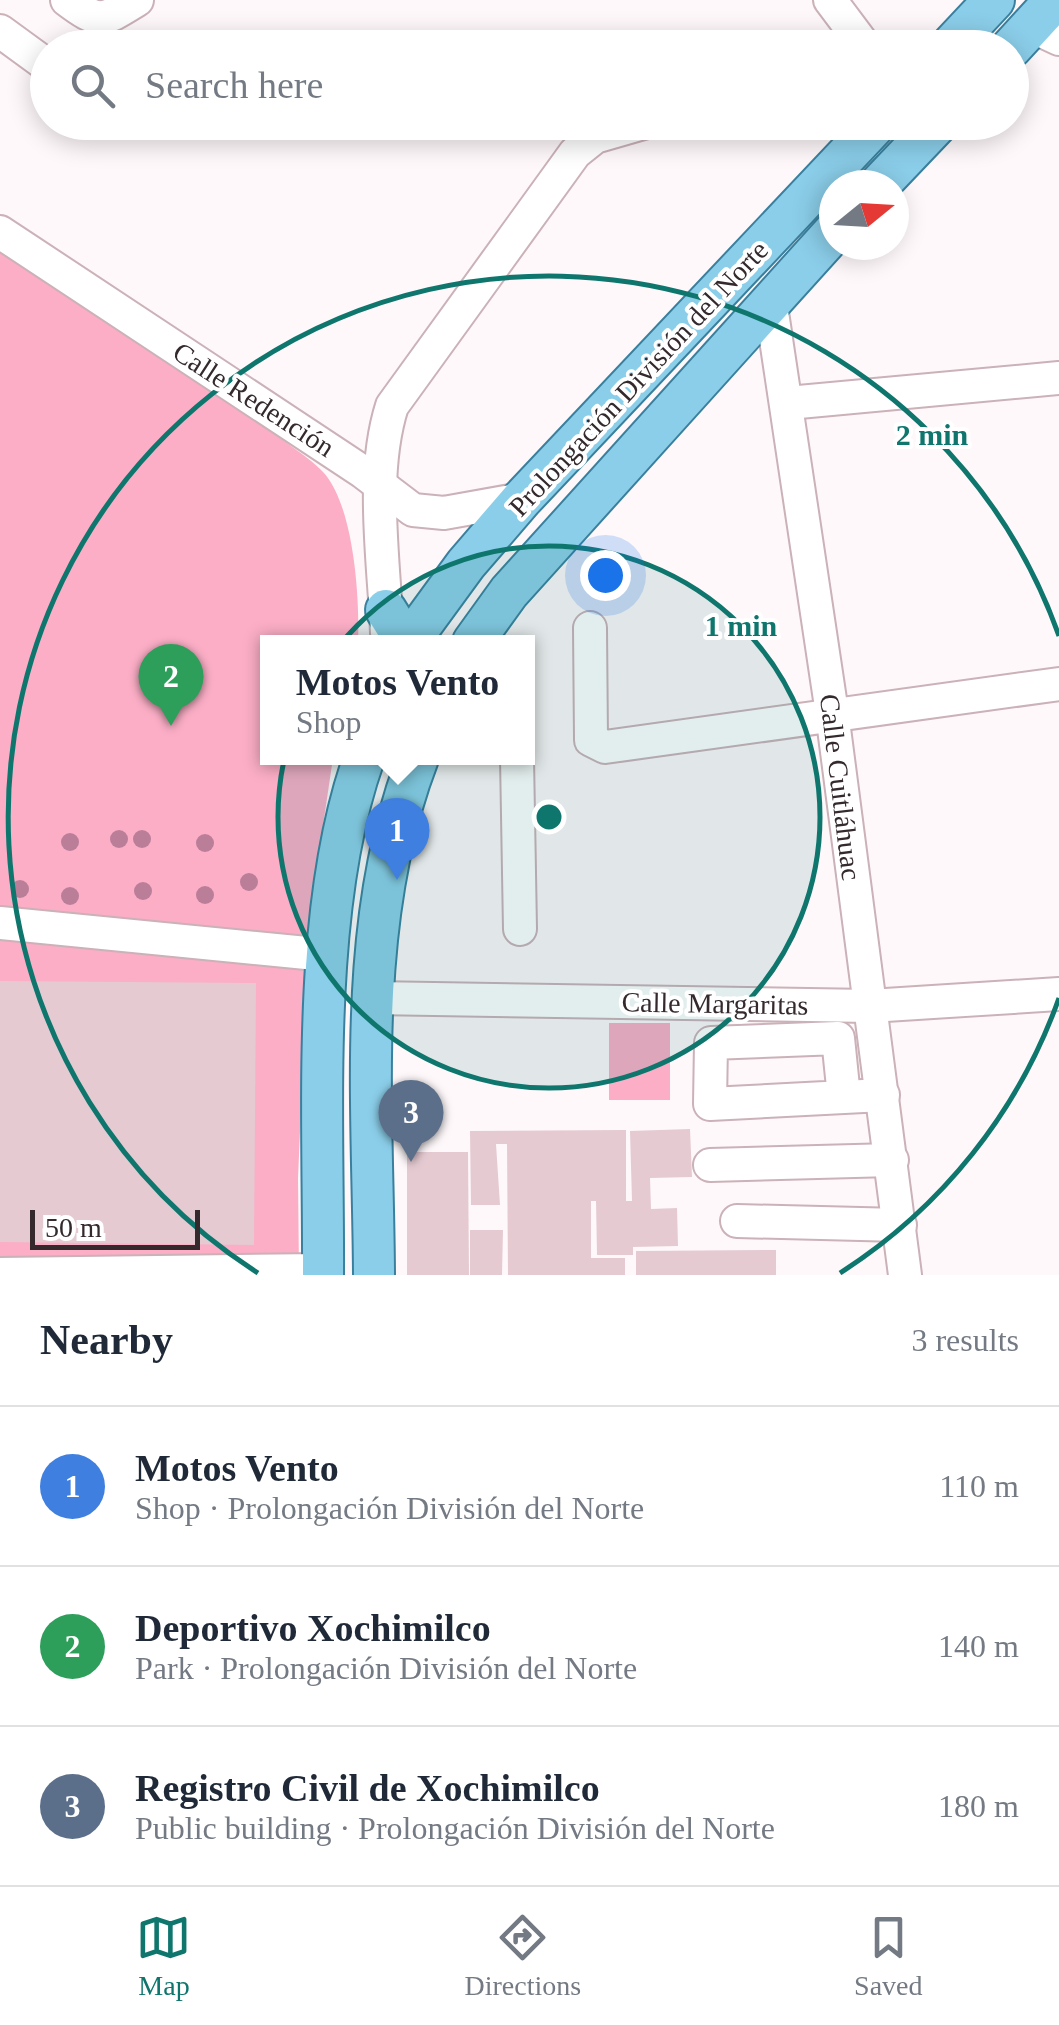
<!DOCTYPE html>
<meta charset="utf-8">
<style>
body{margin:0;font-family:Georgia,serif;background:#f2f2f3;color:#1f2937}
.compass{position:absolute;left:819px;top:170px;width:90px;height:90px;border-radius:50%;background:#fff;box-shadow:0 5px 25px #0003;rotate:72deg}
.scale{position:absolute;left:30px;bottom:25px;width:170px;box-sizing:border-box;padding-left:10px;border:5px solid #342a2d;border-top:0;font-size:28px;line-height:35px;white-space:nowrap;color:#342a2d;-webkit-text-stroke:8px #fff;paint-order:stroke}
.you{position:absolute;left:605px;top:575px;width:35px;height:35px;margin:-25px;border:8px solid #fff;border-radius:50%;background:#1a73e8;box-shadow:0 0 0 15px #1a73e833}
.badge{display:grid;place-items:center;width:65px;height:65px;border-radius:50%;background:#0f766e;color:#fff;font-size:32px;font-weight:700}
.pin{position:absolute;translate:-50% -82px;filter:drop-shadow(0 2px 5px #0008)}
.pin::after{content:'';position:absolute;top:52px;width:35px;height:30px;background:inherit;clip-path:polygon(0 0,100% 0,50% 100%)}
.popup{position:absolute;left:260px;top:635px;width:275px;height:130px;box-sizing:border-box;display:grid;place-content:center;border-radius:0px;background:#fff;filter:drop-shadow(0 2px 8px #0005);font-size:32px;white-space:nowrap;color:#747a83}
.popup b{font-size:38px;color:#1f2937}
.popup::after{content:'';position:absolute;left:50%;top:100%;margin-left:-20px;border:20px solid transparent;border-top-color:#fff}
.list{margin:0;padding:0;list-style:none}
h2{display:flex;justify-content:space-between;align-items:center;height:130px;margin:0;padding:0 40px;font-size:42px}
h2 small{font-size:32px;font-weight:400;color:#747a83}
.list li{display:grid;grid-template-columns:65px 1fr auto;gap:30px;align-items:center;box-sizing:border-box;height:160px;padding:0 40px;border-top:2px solid #e0e1e3}
.list b{display:block;font-size:38px;white-space:nowrap}
.list p{margin:0;font-size:32px;white-space:nowrap;color:#747a83}
.list em{font-size:32px;font-style:normal;color:#747a83}
.icon{flex:none;width:55px;height:55px;fill:none;stroke:currentColor;stroke-width:2;stroke-linecap:round;stroke-linejoin:round}
.map{position:relative;flex:none;width:1059px;height:1275px;overflow:hidden}
.search{position:absolute;background:#fff;box-shadow:0 5px 25px #0003;left:30px;right:30px;top:30px;height:110px;display:flex;align-items:center;gap:25px;box-sizing:border-box;padding:0 35px;border-radius:55px;color:#747a83;font-size:38px}
.sheet{height:610px;background:#fff}
nav{display:flex;justify-content:space-around;align-items:center;box-sizing:border-box;height:140px;border-top:2px solid #e0e1e3;background:#fff;font-size:28px;color:#747a83}
nav a{display:grid;justify-items:center;gap:5px}
nav .on{color:#0f766e}
.map>svg:first-child{display:block}
.green{fill:#fbaec6}
.building{fill:#e5cad2}
.lines{fill:none;stroke-linecap:round;stroke-linejoin:round}
.minor-casing{stroke:#cbb1b8;stroke-width:36}
.major-casing{stroke:#3a809e;stroke-width:44}
.minor{stroke:#fff;stroke-width:32}
.major{stroke:#8bcee9;stroke-width:40}
.tree{fill:#bb7e99}
.ring{fill:none;stroke:#0f766e;stroke-width:5}
.labels{text-anchor:middle;stroke-width:8;stroke-linejoin:round;paint-order:stroke}
.street-label{font-size:28px;fill:#342a2d;stroke:#fff}
.centre{fill:#0f766e;stroke:#fff;stroke-width:5}
.ring-label{font-size:30px;text-anchor:middle;font-weight:bold;fill:#0f766e;stroke:#fff;stroke-width:8;stroke-linejoin:round;paint-order:stroke}
</style>
<div class="map">
<svg width="1059" height="1275" viewBox="0 0 1059 1275">
<rect width="100%" height="100%" fill="#fef8fa"/>
<g class="green">
<path d="M0 247 287 443C299 452 314 462 324 473 354 507 360 599 358 642H267V758H333L309 920 298 1178 299 1275H0Z"/>
<rect x="609" y="1023" width="61" height="77"/>
</g>
<g class="building">
<path d="M0 981 256 983 254 1245 0 1242Z"/>
<path d="M690 1129 692 1177 650 1178 651 1209 677 1208 678 1246 633 1247V1255H597L596 1201H591V1258H625V1275H508L507 1144H496L500 1205H471L470 1131 626 1130V1201H632L630 1131Z"/>
<path d="M407 1152H468L469 1275H407Z"/>
<path d="M470 1230H503L502 1275H470Z"/>
<path d="M776 1250V1275H636V1251Z"/>
</g>
<g class="lines">
<g class="minor-casing">
<g id="minor">
<path d="M67 0C100 25 103 21 137 0"/>
<path d="M830 0 866 48"/>
<path d="M1031 26 1059 39"/>
<path d="M0 31 48 66"/>
<path d="M0 232 363 472 413 510 444 513 522 499"/>
<path d="M770 299 832 713 905 1275"/>
<path d="M788 403 1059 378"/>
<path d="M590 628 591 740 605 747 1059 684"/>
<path d="M387 633C384 561 370 475 392 406L575 153 595 137 647 122"/>
<path d="M517 758 520 929"/>
<path d="M0 923 327 955"/>
<path d="M372 998 870 1006 1059 994"/>
<path d="M844 1097 838 1038 711 1043 710 1104 883 1095"/>
<path d="M710 1165 892 1160"/>
<path d="M737 1221 900 1225"/>
<path d="M0 1274 323 1270"/>
</g>
</g>
<g class="major-casing">
<g id="major">
<path d="M949 48 994 0"/>
<path d="M1011 48 1055 0"/>
<path d="M879 185 939 122"/>
<path d="M386 610 406 642"/>
<path d="M409 642 466 564 522 499 878 122"/>
<path d="M473 642 509 592 834 232"/>
<path d="M323 1275C324 1114 310 910 364 758"/>
<path d="M374 1275C373 1103 355 922 418 758"/>
</g>
</g>
<use href="#minor" class="minor"/>
<use href="#major" class="major"/>
</g>
<g class="tree">
<circle cx="119" cy="839" r="9"/>
<circle cx="142" cy="839" r="9"/>
<circle cx="70" cy="842" r="9"/>
<circle cx="205" cy="843" r="9"/>
<circle cx="249" cy="882" r="9"/>
<circle cx="20" cy="889" r="9"/>
<circle cx="143" cy="891" r="9"/>
<circle cx="205" cy="895" r="9"/>
<circle cx="70" cy="896" r="9"/>
</g>
<circle cx="549" cy="817" r="271" fill="#0f766e" fill-opacity=".12"/>
<g class="ring">
<circle cx="549" cy="817" r="271"/>
<path d="M1059 998A541 541 0 0 1 840 1273M258 1273A541 541 0 1 1 1059 636"/>
</g>
<g class="labels">
<g class="street-label">
<text transform="translate(638 378) rotate(-47)" y="10">Prolongación División del Norte</text>
<text transform="translate(254 399) rotate(33)" y="10">Calle Redención</text>
<text transform="translate(841 787) rotate(83)" y="10">Calle Cuitláhuac</text>
<text transform="translate(715 1003) rotate(1)" y="10">Calle Margaritas</text>
</g>
</g>
<circle cx="549" cy="817" r="15" class="centre"/>
<g class="ring-label">
<text x="932" y="445">2 min</text>
<text x="741" y="636">1 min</text>
</g>
</svg>
<svg class="compass" viewBox="-18 -18 36 36"><path d="M0-13l5 13h-10z" fill="#e53935"/><path d="M0 13l5-13h-10z" fill="#747a83"/></svg>
<div class="scale">50 m</div>
<div class="you"></div>
<div class="pin badge" style="left:397px;top:880px;background:#3f7fe0">1</div>
<div class="popup"><b>Motos Vento</b>Shop</div>
<div class="pin badge" style="left:171px;top:726px;background:#2e9e5b">2</div>
<div class="pin badge" style="left:411px;top:1162px;background:#5c6f8a">3</div>
<div class="search"><svg class="icon" aria-label="search" viewBox="0 0 24 24"><circle cx="10" cy="10" r="6"/><path d="M15 15l6 6"/></svg>Search here</div>
</div>
<section class="sheet">
<h2>Nearby<small>3 results</small></h2>
<ul class="list">
<li><span class="badge" style="background:#3f7fe0">1</span><div><b>Motos Vento</b><p>Shop · Prolongación División del Norte</p></div><em>110 m</em></li>
<li><span class="badge" style="background:#2e9e5b">2</span><div><b>Deportivo Xochimilco</b><p>Park · Prolongación División del Norte</p></div><em>140 m</em></li>
<li><span class="badge" style="background:#5c6f8a">3</span><div><b>Registro Civil de Xochimilco</b><p>Public building · Prolongación División del Norte</p></div><em>180 m</em></li>
</ul>
</section>
<nav>
<a class="on"><svg class="icon" aria-label="map" viewBox="0 0 24 24"><path d="M3 6l6-2 6 2 6-2v14l-6 2-6-2-6 2zM9 4v14M15 6v14"/></svg>Map</a>
<a><svg class="icon" aria-label="directions" viewBox="0 0 24 24"><path d="M12 3l9 9-9 9-9-9zM9 14v-3h6M13 9l2 2-2 2"/></svg>Directions</a>
<a><svg class="icon" aria-label="saved" viewBox="0 0 24 24"><path d="M7 4h10v16l-5-4-5 4z"/></svg>Saved</a>
</nav>
